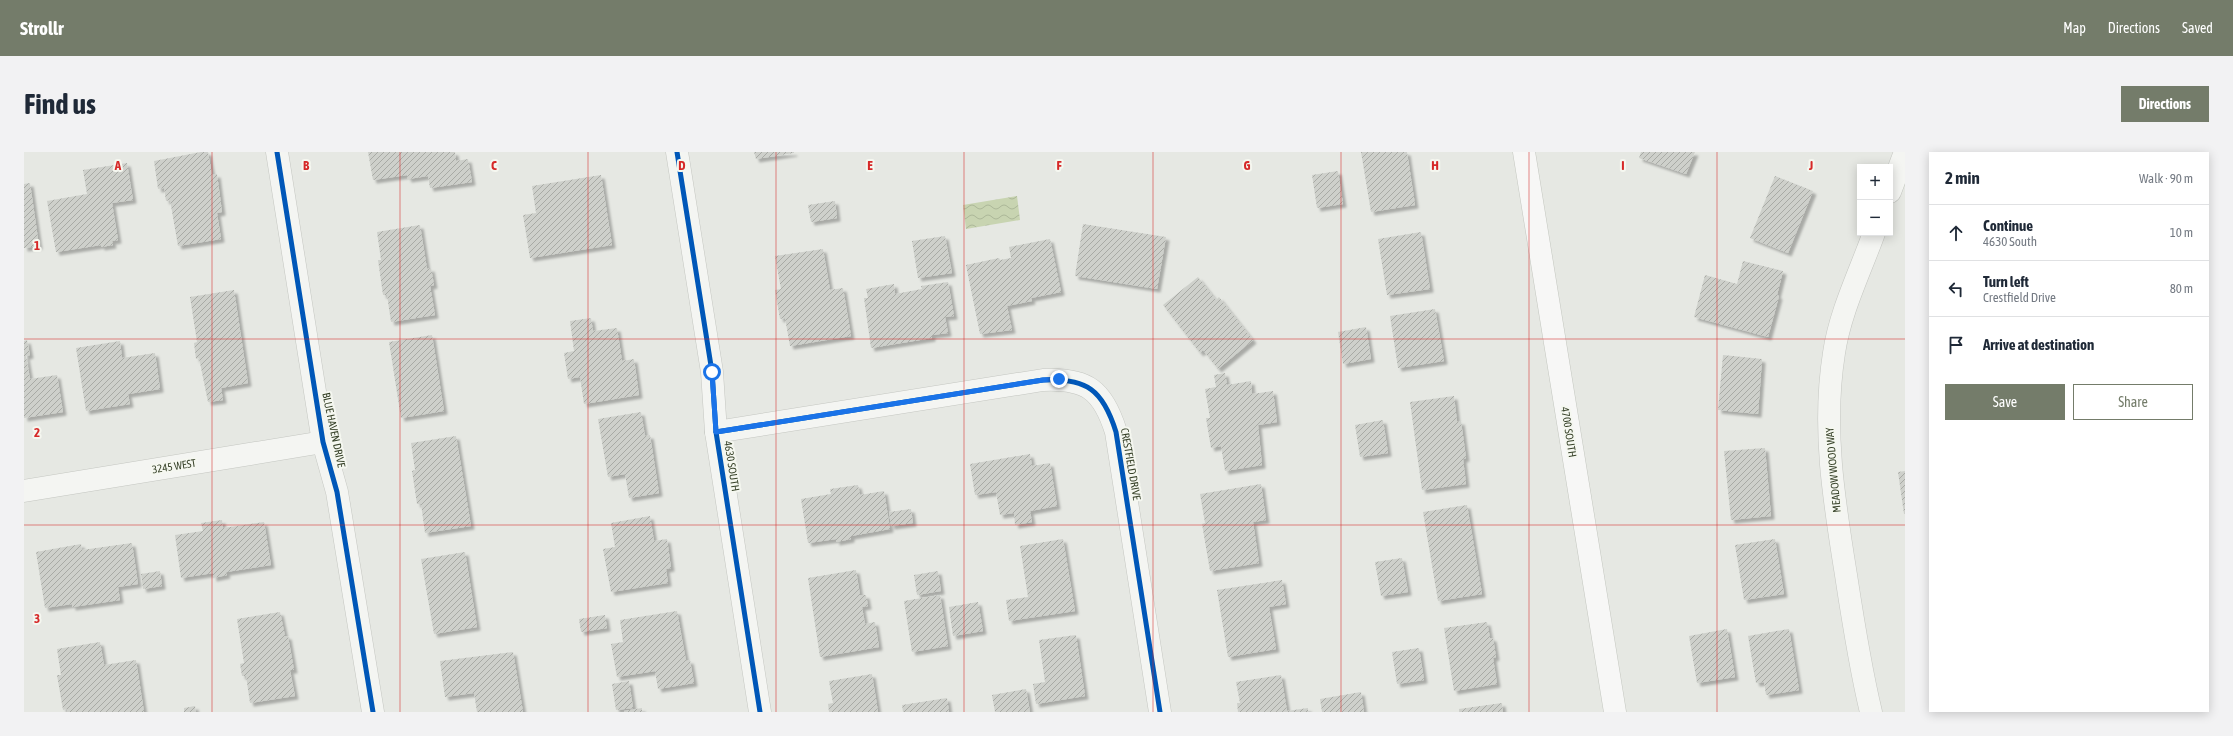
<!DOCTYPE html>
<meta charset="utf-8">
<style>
body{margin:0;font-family:"Asap Condensed",sans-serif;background:#f2f2f3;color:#1f2937}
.controls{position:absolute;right:12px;top:12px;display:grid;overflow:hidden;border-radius:0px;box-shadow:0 2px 10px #0003}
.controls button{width:36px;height:36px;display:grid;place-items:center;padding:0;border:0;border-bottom:1px solid #e0e1e3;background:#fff;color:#1f2937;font:20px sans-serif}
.stop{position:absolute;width:12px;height:12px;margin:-9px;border:3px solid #1a73e8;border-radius:50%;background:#fff}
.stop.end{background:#1a73e8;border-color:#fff;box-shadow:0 1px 4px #0008}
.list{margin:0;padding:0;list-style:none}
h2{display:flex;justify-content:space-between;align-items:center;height:52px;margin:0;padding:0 16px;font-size:17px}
h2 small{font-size:13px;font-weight:400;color:#747a83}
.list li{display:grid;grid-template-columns:26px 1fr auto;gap:12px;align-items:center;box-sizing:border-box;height:56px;padding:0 16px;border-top:1px solid #e0e1e3}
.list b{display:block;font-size:15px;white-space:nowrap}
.list p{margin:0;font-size:13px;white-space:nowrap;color:#747a83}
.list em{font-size:13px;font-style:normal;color:#747a83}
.actions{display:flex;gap:8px;padding:12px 16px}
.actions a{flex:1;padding:9px 0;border:1px solid #747c6a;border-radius:0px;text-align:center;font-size:14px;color:#747c6a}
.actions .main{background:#747c6a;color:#fff}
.icon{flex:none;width:22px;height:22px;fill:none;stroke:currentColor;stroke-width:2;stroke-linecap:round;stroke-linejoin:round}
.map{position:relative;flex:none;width:1881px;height:560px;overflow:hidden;border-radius:0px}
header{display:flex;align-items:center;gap:24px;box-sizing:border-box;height:56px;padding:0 20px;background:#747c6a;color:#fff}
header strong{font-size:19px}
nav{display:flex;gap:22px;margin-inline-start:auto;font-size:14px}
.intro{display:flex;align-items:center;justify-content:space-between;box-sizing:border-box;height:96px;padding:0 24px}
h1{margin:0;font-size:28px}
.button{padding:10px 18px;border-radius:0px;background:#747c6a;color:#fff;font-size:14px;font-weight:700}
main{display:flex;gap:24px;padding:0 24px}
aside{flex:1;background:#fff;border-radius:0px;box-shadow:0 2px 10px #0003}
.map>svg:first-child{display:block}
.water{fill:url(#water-waves)}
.building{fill:url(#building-hatch);filter:url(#shadow)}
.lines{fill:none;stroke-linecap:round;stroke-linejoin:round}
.minor-casing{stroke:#c4c6c1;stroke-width:23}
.major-casing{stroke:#c3c6bf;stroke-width:23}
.minor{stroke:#f4f5f2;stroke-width:22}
.major{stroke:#f7f7f6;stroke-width:22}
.cycleway-casing{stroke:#f5f7f0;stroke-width:8}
.cycleway{stroke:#0057b8;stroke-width:5}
.route{stroke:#1a73e8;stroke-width:5}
.grid{fill:none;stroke:#d62828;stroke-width:1;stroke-opacity:0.55}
.labels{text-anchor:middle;stroke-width:4;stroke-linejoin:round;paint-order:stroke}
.street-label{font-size:11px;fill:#374229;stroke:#f5f7f0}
.grid-label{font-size:13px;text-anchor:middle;font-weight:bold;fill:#d62828;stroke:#f5f7f0;stroke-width:4;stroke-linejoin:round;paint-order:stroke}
</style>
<header>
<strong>Strollr</strong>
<nav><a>Map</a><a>Directions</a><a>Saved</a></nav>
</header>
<div class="intro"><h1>Find us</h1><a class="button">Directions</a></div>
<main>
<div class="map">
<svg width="1881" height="560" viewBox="0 0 1881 560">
<defs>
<pattern id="water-waves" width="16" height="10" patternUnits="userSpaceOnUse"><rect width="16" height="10" fill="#c8d4b1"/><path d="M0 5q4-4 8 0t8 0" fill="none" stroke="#acb798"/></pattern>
<pattern id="building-hatch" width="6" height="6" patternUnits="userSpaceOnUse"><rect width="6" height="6" fill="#ced0cb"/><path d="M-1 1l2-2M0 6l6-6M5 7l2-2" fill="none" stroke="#a8aaa5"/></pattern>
<filter id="shadow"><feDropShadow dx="3.5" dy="3.5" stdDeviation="1" flood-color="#0004"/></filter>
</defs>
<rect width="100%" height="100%" fill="#e6e8e3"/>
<path class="water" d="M993 44 996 68 942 77 939 53Z"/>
<g class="building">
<path d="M177 0H184L188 23 193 22 198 60 193 61 197 87 154 94 146 48 142 49 140 36 134 37 130 9Z"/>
<path d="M344 0H431L432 9 444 7 448 30 406 36 404 24 384 27 383 23 349 28Z"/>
<path d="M730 0H770V1L732 7Z"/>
<path d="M1337 0H1383L1391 53 1347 60Z"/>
<path d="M1617 0H1671L1662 22 1615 6Z"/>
<path d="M103 11 109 48 88 51 94 88 88 89 89 93 77 95V93L32 100 23 49 63 42 59 18Z"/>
<path d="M1314 19 1319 52 1293 56 1288 23Z"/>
<path d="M577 23 588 93 506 106 499 63 512 61 508 34Z"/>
<path d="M1751 24 1789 39 1764 101 1726 86Z"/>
<path d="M6 31 15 94 0 96V32Z"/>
<path d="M811 49 813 66 787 70 784 53Z"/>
<path d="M1059 72 1142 85 1133 137 1051 124Z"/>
<path d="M396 73 403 117 407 116 410 133 406 134 411 163 367 170 363 143H359L354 108H357L353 80Z"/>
<path d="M1397 80 1406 137 1363 143 1354 87Z"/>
<path d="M921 84 928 121 894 126 888 89Z"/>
<path d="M1026 87 1037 140 1007 146 1008 149 983 154 988 178 956 182 942 113 975 106 976 108 987 106 985 95Z"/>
<path d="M799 97 806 138 819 136 827 184 766 194 761 166 756 167 751 138 757 137 751 104Z"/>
<path d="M1719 109 1759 119 1753 143 1755 144 1744 185 1670 165 1681 123 1713 132Z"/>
<path d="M1174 125 1192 148 1195 145 1229 188 1194 217 1179 198 1176 201 1139 153Z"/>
<path d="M924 130 930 164 921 165 924 181 908 183V186L847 196 840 146H844L842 137 870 132 871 142 898 137 897 134Z"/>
<path d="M210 138 224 231 197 236 199 248 184 250 175 206 172 207 170 191 173 190 166 145Z"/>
<path d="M1411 157 1420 209 1374 216 1366 164Z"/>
<path d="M567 166 569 179 593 176 598 209 610 207 615 243 560 252 556 225 544 227 540 201 550 199 546 169Z"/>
<path d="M1342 175 1347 207 1319 212 1314 180Z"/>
<path d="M408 183 420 259 377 266 365 190Z"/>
<path d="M3 188 6 203 2 204 6 227 33 223 39 260 0 266V189Z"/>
<path d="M96 189 98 206 131 201 136 237 104 242 106 252 62 259 52 196Z"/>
<path d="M1699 203 1738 207 1734 262 1694 258Z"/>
<path d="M1201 221 1203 233 1227 229 1228 242 1249 239 1253 270 1234 273 1238 313 1201 319 1197 294 1187 296 1182 266H1186L1181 237 1192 235 1190 223Z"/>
<path d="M1430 244 1433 270 1437 269 1442 306 1439 307 1442 332 1398 338 1386 250Z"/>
<path d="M617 260 621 284 626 283 635 341 605 346 601 322 584 325 574 267Z"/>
<path d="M1359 268 1364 301 1336 305 1331 273Z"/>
<path d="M432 284 447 374 401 381 397 352H393L388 319 391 318 387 291Z"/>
<path d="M1741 296 1747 364 1707 368 1700 299Z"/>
<path d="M1006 302 1008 314 1026 311 1033 354 1006 359 1008 370 991 373 990 361 976 363 972 340 951 343 946 312Z"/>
<path d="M1881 319V362H1880L1874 320Z"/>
<path d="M1237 332 1242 368 1229 370 1235 411 1186 419 1178 372 1181 371 1176 342Z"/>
<path d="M834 333 836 343 860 339 866 377 827 384V387L812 390V387L784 391 777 347 807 342 806 337Z"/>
<path d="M1443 353 1458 442 1414 449 1399 360Z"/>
<path d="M887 357 889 371 867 374 865 360Z"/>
<path d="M626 364 630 389 643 387 647 416 642 417 644 431 587 440 579 397 591 395 587 371Z"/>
<path d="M198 368 199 376 240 370 247 413 202 420 203 423 189 426V421L157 426 151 383 179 379 177 371Z"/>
<path d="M1039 387 1051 459 985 469 982 448 1004 445 996 394Z"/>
<path d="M1751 387 1760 442 1720 448 1711 393Z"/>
<path d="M108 391 114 432 94 435 96 448 48 455V452L21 456 12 400 57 392 58 398Z"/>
<path d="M441 400 453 475 410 482 397 407Z"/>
<path d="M1378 406 1384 440 1357 444 1351 410Z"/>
<path d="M832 418 836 443H842L844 454 838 455 841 472 851 470 855 495 796 505 784 426Z"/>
<path d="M136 419 138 434 119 437 117 422Z"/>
<path d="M914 419 917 439 893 443 890 423Z"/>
<path d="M1258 428 1262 452 1245 455 1252 497 1204 505 1193 438Z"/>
<path d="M916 443 924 494 888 500 880 449Z"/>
<path d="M954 450 959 479 929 484 925 455Z"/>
<path d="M653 459 662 509 666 508 670 531 634 537 631 519 593 525 587 492 599 490 596 468Z"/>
<path d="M256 460 261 484H264L270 518H266L271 544 226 551 222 524H218L216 512 220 511 213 467Z"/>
<path d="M581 463 583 476 557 480 555 467Z"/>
<path d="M1463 470 1466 486H1469L1472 505 1469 506 1473 532 1430 539 1420 476Z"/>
<path d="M1703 477 1711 525 1673 531 1665 484Z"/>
<path d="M1765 477 1775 538 1742 543 1740 530 1732 531 1724 484Z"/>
<path d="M1052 483 1061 544 1012 552 1009 532 1021 530 1015 488Z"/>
<path d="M76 490 80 513 112 508 120 560H43V557L39 558 33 523H37L33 497Z"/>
<path d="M1395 496 1400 528 1373 532 1368 500Z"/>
<path d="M489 500 499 560H453L450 541 421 545 416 509Z"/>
<path d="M848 522 854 560H805L804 552 809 551 805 529Z"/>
<path d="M1257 523 1263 559 1284 556V560H1214L1213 551H1216L1212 530Z"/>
<path d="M605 529 609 556 592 558 588 532Z"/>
<path d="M1002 537 1006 560H971L968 543Z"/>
<path d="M1337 540 1340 560H1298L1296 547Z"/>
<path d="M923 546 925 560H879L878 553Z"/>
<path d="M1478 551 1479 560H1435V557Z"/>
<path d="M171 554 172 560H160V556Z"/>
<path d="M618 556V560H600V559Z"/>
</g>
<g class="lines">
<g class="minor-casing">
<g id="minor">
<path d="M253 0 299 290 313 340 349 560"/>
<path d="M653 0 688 220 692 280 736 560"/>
<path d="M1866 40 1881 0"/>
<path d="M692 280 1019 228C1063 226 1079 238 1092 280L1136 560"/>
<path d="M0 339 299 290"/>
<path d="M1847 560C1836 515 1829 469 1822 423 1810 349 1798 276 1810 201 1816 160 1836 120 1850 81"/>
</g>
</g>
<g class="major-casing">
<path id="major" d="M1500 0 1591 560"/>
</g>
<use href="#minor" class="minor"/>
<use href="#major" class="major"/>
<g class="cycleway-casing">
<g id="cycleway">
<path d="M253 0 299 290 313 340 349 560"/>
<path d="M653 0 688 220 692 280 736 560"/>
<path d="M692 280 1019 228C1063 226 1079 238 1092 280L1136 560"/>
</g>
</g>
<use href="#cycleway" class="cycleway"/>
</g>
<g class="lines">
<path class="route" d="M688 220 692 280 1019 228 1035 227"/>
</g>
<path class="grid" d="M188 0V560M376 0V560M564 0V560M752 0V560M940 0V560M1129 0V560M1317 0V560M1505 0V560M1693 0V560M0 187H1881M0 373H1881"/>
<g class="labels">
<g class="street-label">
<text transform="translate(310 278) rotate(78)" y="4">BLUE HAVEN DRIVE</text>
<text transform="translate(1545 280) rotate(81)" y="4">4700 SOUTH</text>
<text transform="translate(1107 312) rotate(80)" y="4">CRESTFIELD DRIVE</text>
<text transform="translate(150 314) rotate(-9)" y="4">3245 WEST</text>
<text transform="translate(708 314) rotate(81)" y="4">4630 SOUTH</text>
<text transform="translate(1809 318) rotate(-95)" y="4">MEADOW WOOD WAY</text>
</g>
</g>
<g class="grid-label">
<text x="94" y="18">A</text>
<text x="282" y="18">B</text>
<text x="470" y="18">C</text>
<text x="658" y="18">D</text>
<text x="846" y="18">E</text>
<text x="1035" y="18">F</text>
<text x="1223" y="18">G</text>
<text x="1411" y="18">H</text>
<text x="1599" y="18">I</text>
<text x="1787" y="18">J</text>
<text x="13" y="98">1</text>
<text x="13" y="285">2</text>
<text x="13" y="471">3</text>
</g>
</svg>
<div class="controls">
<button>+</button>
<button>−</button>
</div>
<div class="stop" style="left:688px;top:220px"></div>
<div class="stop end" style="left:1035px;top:227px"></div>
</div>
<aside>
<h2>2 min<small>Walk · 90 m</small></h2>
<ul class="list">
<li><svg class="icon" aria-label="ahead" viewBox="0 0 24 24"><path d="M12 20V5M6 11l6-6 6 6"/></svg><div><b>Continue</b><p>4630 South</p></div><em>10 m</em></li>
<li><svg class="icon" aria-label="left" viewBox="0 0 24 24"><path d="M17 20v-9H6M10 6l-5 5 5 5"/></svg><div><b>Turn left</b><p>Crestfield Drive</p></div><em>80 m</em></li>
<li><svg class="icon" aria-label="arrive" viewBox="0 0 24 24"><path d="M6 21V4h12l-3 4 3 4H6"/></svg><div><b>Arrive at destination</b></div></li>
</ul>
<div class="actions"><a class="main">Save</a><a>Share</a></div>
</aside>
</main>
